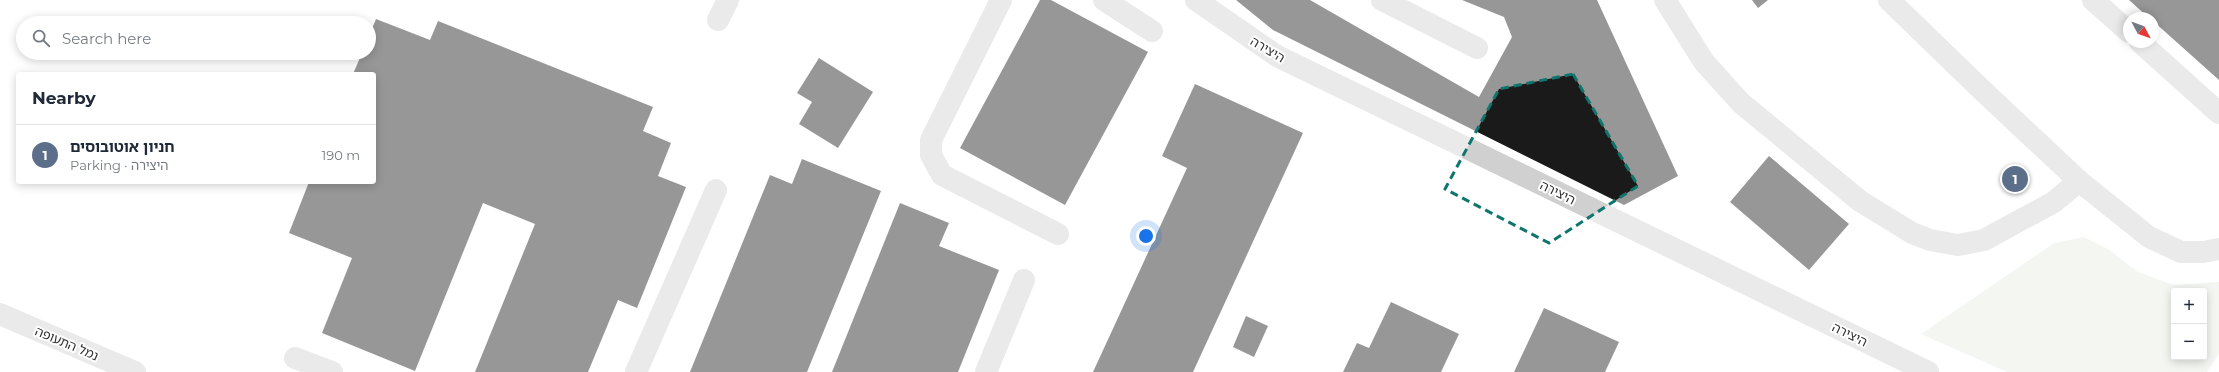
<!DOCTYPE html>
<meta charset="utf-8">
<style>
body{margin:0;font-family:Montserrat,"Noto Sans Hebrew",sans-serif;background:#f6f6f7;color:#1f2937}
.controls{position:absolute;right:12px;bottom:12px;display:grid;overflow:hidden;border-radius:4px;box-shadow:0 2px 10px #0003}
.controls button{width:36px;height:36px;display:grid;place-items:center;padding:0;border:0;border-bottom:1px solid #e0e1e3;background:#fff;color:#1f2937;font:20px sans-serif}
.compass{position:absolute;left:2123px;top:12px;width:36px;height:36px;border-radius:50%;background:#fff;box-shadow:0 2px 10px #0003;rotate:131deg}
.you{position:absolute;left:1146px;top:236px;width:14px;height:14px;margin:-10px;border:3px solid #fff;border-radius:50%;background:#1a73e8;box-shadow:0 0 0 6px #1a73e833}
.badge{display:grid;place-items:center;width:26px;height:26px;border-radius:50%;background:#0f766e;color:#fff;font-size:13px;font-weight:700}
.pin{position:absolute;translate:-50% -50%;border:2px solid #fff;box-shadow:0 1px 4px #0006}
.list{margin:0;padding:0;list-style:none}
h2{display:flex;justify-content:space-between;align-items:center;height:52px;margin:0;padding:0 16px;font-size:17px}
h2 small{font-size:13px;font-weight:400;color:#747a83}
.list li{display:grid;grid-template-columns:26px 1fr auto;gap:12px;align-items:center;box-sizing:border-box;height:60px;padding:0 16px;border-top:1px solid #e0e1e3}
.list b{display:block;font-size:15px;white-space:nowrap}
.list p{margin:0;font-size:13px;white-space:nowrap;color:#747a83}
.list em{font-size:13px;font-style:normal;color:#747a83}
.icon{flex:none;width:22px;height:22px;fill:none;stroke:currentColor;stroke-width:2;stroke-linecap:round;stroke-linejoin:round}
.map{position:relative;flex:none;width:2219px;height:372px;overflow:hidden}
.search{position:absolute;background:#fff;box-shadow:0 2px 10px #0003;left:16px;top:16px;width:360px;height:44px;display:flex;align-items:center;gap:10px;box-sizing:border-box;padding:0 14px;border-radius:22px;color:#747a83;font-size:15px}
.panel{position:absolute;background:#fff;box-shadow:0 2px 10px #0003;left:16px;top:72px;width:360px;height:112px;border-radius:4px}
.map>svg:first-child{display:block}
.green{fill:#e6ecdf;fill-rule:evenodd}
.building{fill:#1a1a1a}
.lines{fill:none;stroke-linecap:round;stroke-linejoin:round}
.minor{stroke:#d0d0d0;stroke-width:22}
.marked{fill:none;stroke:#0f766e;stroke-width:3;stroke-dasharray:8 5;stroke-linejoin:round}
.labels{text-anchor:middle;stroke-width:4;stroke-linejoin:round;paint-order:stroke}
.street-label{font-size:13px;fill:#333;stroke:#fff}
</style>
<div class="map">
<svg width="2219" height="372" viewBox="0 0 2219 372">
<rect width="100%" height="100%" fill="#fff"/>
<path class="green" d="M2084 237 2108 249 2138 272 2174 285 2219 282V354L2207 372H2007L1921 334 2054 243ZM2174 291H2204V357H2174Z"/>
<g class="building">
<path d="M1040 0H1051L1148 52 1065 205 960 148Z"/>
<path d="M1236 0H1310L1479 97 1512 37 1504 17 1462 0H1597L1678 176 1624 205 1273 30Z"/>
<path d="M1752 0H1768L1758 8Z"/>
<path d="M2129 0H2219V80L2153 21V18H2149Z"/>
<path d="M376 19 430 40 438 21 653 107 643 131 671 143 658 176 686 187 637 308 618 300 588 372H475L535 224 483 203 415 371 322 333 352 258 289 233 309 182H374V74H353L362 53H369V36Z"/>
<path d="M819 58 873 92 838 148 799 124 812 102 797 93Z"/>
<path d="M1195 84 1303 133 1193 372H1093L1187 168 1162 156Z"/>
<path d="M1769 156 1849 224 1809 270 1730 202Z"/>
<path d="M802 159 881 191 807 372H690L770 175 792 184Z"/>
<path d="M900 203 949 223 939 246 999 270 958 372H832Z"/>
<path d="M1391 302 1459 334 1441 372H1343L1357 343 1369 348Z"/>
<path d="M1544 308 1619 342 1605 372H1514Z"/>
<path d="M1246 316 1268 326 1254 357 1233 347Z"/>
</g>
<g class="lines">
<g class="minor">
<path d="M1001 0 931 140V155L942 175 1058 234"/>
<path d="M1104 0 1152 31"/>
<path d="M1196 0 1277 56 1928 372"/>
<path d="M1382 0 1477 48"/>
<path d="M1665 0 1704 62 1741 103 1860 201 1912 233 1930 240 1958 245 1984 240 2054 202 2079 181"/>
<path d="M1889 0 1983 91 2079 181 2149 237 2181 252H2203L2219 249"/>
<path d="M2093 0 2129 32"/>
<path d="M718 20 728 0"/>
<path d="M2140 42 2219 113"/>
<path d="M0 314 135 372"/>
<path d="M295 358 332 372"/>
<path d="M636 372 716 190"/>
<path d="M986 372 1024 280"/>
</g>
</g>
<path d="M0 0H2219V372H0ZM1573 74 1638 186 1549 243 1445 189 1499 89Z" fill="#fff" fill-opacity=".55" fill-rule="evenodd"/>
<path class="marked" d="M1573 74 1638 186 1549 243 1445 189 1499 89Z"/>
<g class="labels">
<g class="street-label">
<text transform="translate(1268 49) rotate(31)" y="5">היצירה</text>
<text transform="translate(1558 192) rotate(26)" y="5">היצירה</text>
<text transform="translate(1850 334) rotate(26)" y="5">היצירה</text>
<text transform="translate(67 343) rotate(23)" y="5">נמל התעופה</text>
</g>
</g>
</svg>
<div class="controls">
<button>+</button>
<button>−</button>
</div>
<svg class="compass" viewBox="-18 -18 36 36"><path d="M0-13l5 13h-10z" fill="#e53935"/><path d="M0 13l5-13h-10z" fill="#747a83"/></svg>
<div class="you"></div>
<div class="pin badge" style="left:2015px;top:179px;background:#5c6f8a">1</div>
<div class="search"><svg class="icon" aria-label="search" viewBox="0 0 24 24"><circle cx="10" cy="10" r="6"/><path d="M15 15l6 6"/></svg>Search here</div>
<section class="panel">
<h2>Nearby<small></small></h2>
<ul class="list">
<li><span class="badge" style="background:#5c6f8a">1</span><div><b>חניון אוטובוסים</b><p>Parking · היצירה</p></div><em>190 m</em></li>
</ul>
</section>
</div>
